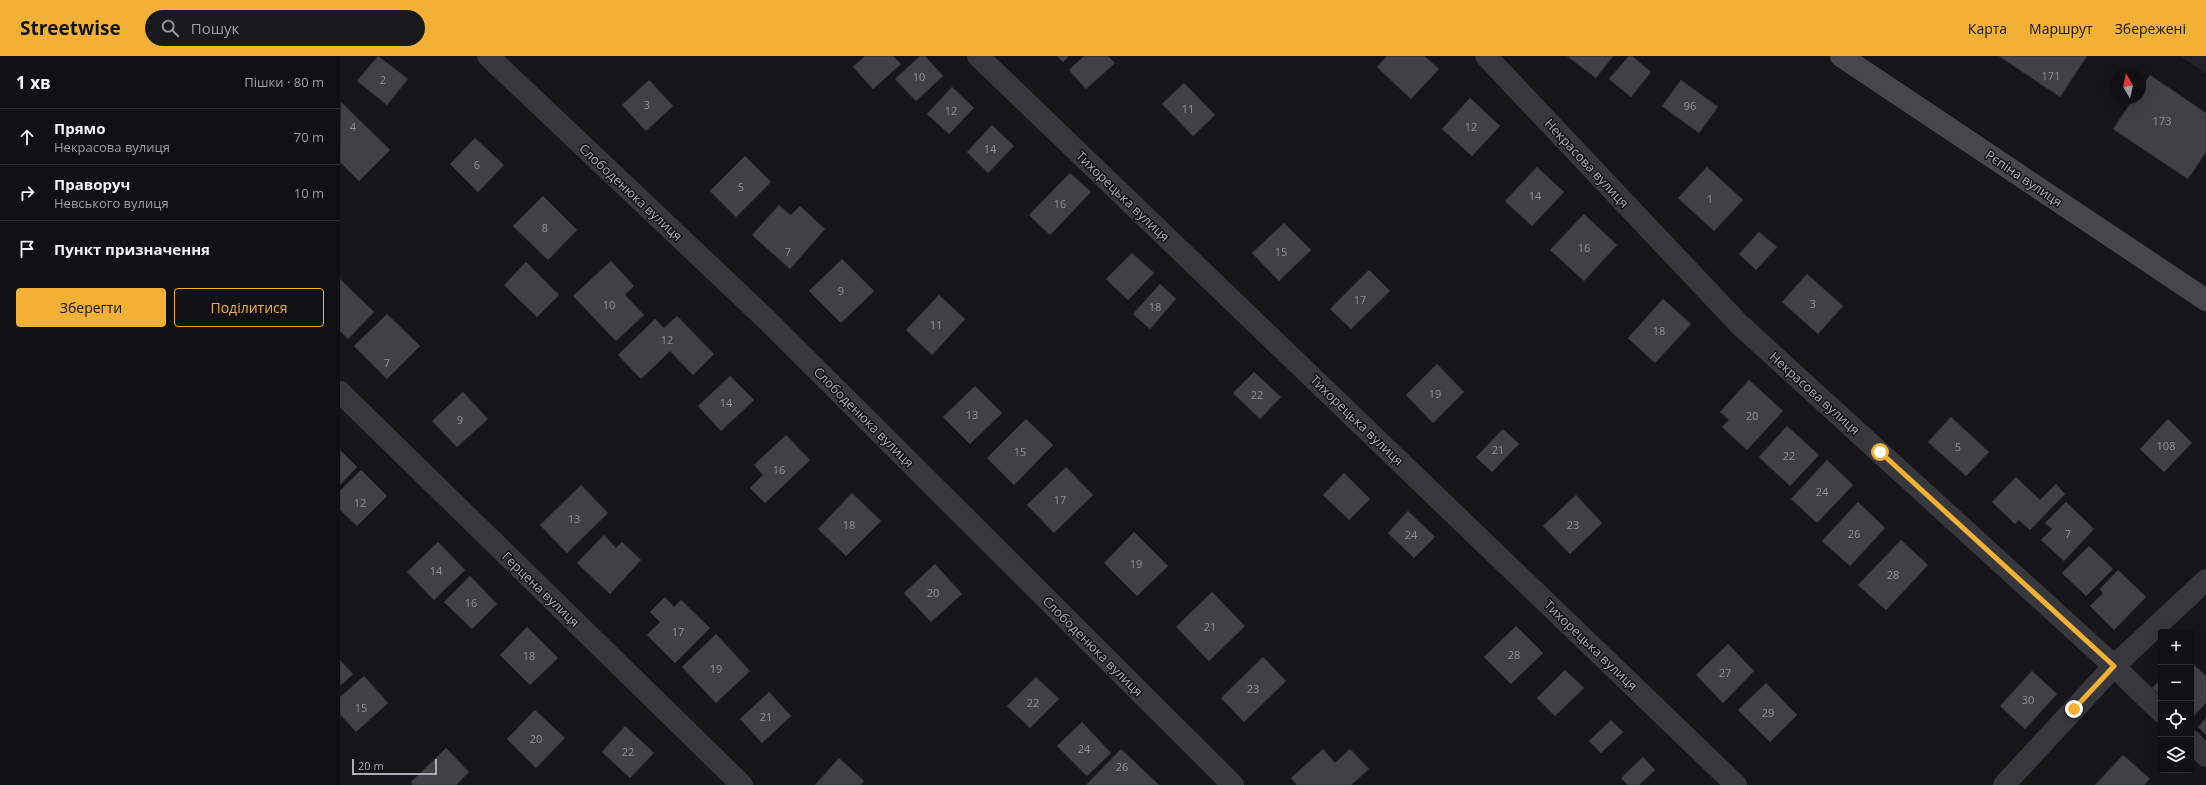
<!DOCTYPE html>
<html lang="uk">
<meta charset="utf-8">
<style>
body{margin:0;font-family:"Open Sans",sans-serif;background:#19191b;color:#f1f3f6}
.controls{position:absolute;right:12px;bottom:12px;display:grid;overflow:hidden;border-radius:4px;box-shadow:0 4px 16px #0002}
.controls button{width:36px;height:36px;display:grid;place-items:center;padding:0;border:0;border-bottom:1px solid #303032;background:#101012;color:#f1f3f6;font:20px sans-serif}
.compass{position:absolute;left:1770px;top:12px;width:36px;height:36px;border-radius:50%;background:#101012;box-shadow:0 4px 16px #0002;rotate:351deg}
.scale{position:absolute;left:12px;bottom:10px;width:85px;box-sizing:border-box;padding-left:4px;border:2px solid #a8adb8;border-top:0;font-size:11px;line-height:14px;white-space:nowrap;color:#a8adb8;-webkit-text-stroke:3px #111113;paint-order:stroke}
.stop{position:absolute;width:12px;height:12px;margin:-9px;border:3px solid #f2b134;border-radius:50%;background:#fff}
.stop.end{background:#f2b134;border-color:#fff;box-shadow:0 1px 4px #0008}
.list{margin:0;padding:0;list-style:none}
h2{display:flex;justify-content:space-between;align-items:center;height:52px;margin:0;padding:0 16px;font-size:17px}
h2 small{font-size:13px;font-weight:400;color:#9c9d9f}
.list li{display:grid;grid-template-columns:26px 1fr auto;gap:12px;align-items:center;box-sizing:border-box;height:56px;padding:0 16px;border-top:1px solid #303032}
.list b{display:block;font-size:15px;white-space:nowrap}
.list p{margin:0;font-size:13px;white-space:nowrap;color:#9c9d9f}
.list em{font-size:13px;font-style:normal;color:#9c9d9f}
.actions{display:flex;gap:8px;padding:12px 16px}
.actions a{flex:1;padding:9px 0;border:1px solid #f2b134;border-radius:4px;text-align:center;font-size:14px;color:#f2b134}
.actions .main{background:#f2b134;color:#111}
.icon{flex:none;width:22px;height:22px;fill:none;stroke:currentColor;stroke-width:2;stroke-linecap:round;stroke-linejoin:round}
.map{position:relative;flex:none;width:1866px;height:729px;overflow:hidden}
header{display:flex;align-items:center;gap:24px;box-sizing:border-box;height:56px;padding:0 20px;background:#f2b134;color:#111}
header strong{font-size:19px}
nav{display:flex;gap:22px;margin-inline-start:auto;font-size:14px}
.search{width:280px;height:36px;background:#19191b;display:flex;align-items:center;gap:10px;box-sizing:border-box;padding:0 14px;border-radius:22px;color:#9c9d9f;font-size:15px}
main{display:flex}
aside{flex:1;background:#101012}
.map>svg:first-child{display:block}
.built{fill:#222225}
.building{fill:#404145;stroke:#303034}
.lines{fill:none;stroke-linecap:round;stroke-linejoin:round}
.street{stroke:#37383d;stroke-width:22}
.secondary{stroke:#45474d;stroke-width:22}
.route{stroke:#f2b134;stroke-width:5}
.labels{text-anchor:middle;stroke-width:3;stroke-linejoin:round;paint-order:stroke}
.number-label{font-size:11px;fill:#8e929b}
.street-label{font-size:13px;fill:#a8adb8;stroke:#111113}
</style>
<header>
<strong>Streetwise</strong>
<div class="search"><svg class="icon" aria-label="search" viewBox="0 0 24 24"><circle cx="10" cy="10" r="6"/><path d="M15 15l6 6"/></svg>Пошук</div>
<nav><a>Карта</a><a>Маршрут</a><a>Збережені</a></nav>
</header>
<main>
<aside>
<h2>1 хв<small>Пішки · 80 m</small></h2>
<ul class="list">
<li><svg class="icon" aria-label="ahead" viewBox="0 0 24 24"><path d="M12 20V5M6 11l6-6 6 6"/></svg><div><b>Прямо</b><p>Некрасова вулиця</p></div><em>70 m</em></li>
<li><svg class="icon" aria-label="right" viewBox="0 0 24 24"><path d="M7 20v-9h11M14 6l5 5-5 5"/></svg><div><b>Праворуч</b><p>Невського вулиця</p></div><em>10 m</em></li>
<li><svg class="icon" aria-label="arrive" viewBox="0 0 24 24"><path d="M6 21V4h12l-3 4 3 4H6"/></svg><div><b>Пункт призначення</b></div></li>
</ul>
<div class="actions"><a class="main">Зберегти</a><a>Поділитися</a></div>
</aside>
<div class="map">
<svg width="1866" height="729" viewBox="0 0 1866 729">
<rect width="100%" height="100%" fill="#161618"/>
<path class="built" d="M1841 0H1866V18Z"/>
<g class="building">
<path d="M38 0 68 23 47 49 17 25Z"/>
<path d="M525 0H553L561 8 533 33 513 11Z"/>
<path d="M580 0H585L603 20 576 45 555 23Z"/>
<path d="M717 0H729L723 6Z"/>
<path d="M744 0H768L775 7 746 33 729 14Z"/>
<path d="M1047 0H1084L1099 13 1071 43 1037 11Z"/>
<path d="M1227 0H1273L1256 22Z"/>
<path d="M1289 0H1292L1311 16 1291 41 1269 23Z"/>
<path d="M1659 0H1747L1720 41Z"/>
<path d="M1810 19 1866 57V96L1848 123 1773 73 1794 42H1800V34Z"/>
<path d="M309 24 333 50 306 75 282 49Z"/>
<path d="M1341 24 1378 51 1359 77 1322 50Z"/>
<path d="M844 27 875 59 853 80 822 48Z"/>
<path d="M612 31 634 52 609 78 587 58Z"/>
<path d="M1130 42 1160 70 1132 100 1102 73Z"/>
<path d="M1 46 50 94 19 125 0 106Z"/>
<path d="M652 69 674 90 648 117 627 96Z"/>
<path d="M135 82 164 109 138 136 110 108Z"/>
<path d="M405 100 431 126 396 161 370 135Z"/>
<path d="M1197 111 1224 136 1192 170 1165 145Z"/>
<path d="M1367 111 1403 144 1374 175 1338 142Z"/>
<path d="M730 117 751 136 710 179 689 159Z"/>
<path d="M203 140 237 174 208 204 173 170Z"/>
<path d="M439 149 451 159 460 150 485 173 450 213 412 179Z"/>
<path d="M1244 158 1277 189 1244 225 1210 194Z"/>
<path d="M944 167 971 194 939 225 912 197Z"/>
<path d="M1419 176 1437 191 1416 214 1399 198Z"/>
<path d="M792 197 814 217 788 244 766 223Z"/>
<path d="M502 203 534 235 501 267 469 235Z"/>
<path d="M271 205 294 230 285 239 304 259 276 285 233 240Z"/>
<path d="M186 206 219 239 197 261 164 229Z"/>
<path d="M1029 214 1050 235 1011 273 990 253Z"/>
<path d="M1467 218 1503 250 1478 278 1442 246Z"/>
<path d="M0 223 34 256 8 283 0 275Z"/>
<path d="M820 228 836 243 810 273 793 258Z"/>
<path d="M599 239 625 263 592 299 566 274Z"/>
<path d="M1323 243 1351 268 1315 307 1288 282Z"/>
<path d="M47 258 80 290 47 323 14 290Z"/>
<path d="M337 260 374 298 353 319 330 295 301 323 278 299 315 263 324 272Z"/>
<path d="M1097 308 1124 336 1093 367 1066 339Z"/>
<path d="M914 316 941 341 920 363 893 337Z"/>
<path d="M390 320 414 344 381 375 358 350Z"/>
<path d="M1409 324 1443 355 1407 394 1382 371 1389 364 1380 356Z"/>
<path d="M635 330 662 357 630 388 603 361Z"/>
<path d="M123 336 148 363 117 391 92 365Z"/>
<path d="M1611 361 1649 396 1626 420 1588 386Z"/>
<path d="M686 363 713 389 674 429 647 402Z"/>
<path d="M1828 363 1852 387 1824 416 1800 393Z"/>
<path d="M1447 370 1479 399 1450 430 1419 401Z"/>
<path d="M1163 373 1179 388 1152 416 1136 401Z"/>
<path d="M446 379 470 404 425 447 410 432 423 419 414 409Z"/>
<path d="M0 394 17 411 0 429Z"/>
<path d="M1487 404 1513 429 1477 467 1451 443Z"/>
<path d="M726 411 753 439 714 477 687 449Z"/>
<path d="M21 414 47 440 17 470 0 454V435Z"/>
<path d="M1004 417 1030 443 1009 464 983 439Z"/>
<path d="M1676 421 1700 444 1716 428 1725 438 1690 474 1679 464 1675 468 1652 446Z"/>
<path d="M241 429 268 457 227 497 200 469Z"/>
<path d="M512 437 541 465 506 500 478 473Z"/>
<path d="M1236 439 1262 467 1230 498 1203 470Z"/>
<path d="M1518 446 1545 472 1510 510 1482 485Z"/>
<path d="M1726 446 1754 473 1724 505 1701 484 1712 473 1705 467Z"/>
<path d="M1068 455 1095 481 1074 502 1048 477Z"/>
<path d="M794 476 828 510 797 540 764 507Z"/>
<path d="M264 479 276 492 282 486 301 504 270 538 237 507Z"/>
<path d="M1561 484 1588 509 1546 554 1518 529Z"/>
<path d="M98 486 125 514 94 544 67 516Z"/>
<path d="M1749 490 1773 513 1746 540 1722 517Z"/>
<path d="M595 508 622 538 591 566 564 537Z"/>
<path d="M1778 514 1806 541 1774 574 1750 550 1763 537 1760 533Z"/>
<path d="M130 520 157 548 132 573 104 546Z"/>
<path d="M872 536 905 570 869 605 836 571Z"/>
<path d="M325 541 334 551 341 544 370 572 335 607 307 579 320 566 310 556Z"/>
<path d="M1176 570 1203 597 1171 628 1144 601Z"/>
<path d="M187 571 218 602 190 629 160 599Z"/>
<path d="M376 578 410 615 376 647 342 611Z"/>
<path d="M1388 588 1414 615 1383 647 1356 619Z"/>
<path d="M923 601 946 625 904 666 881 642Z"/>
<path d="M0 604 13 618 0 630Z"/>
<path d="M1851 606 1866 620V647L1851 663Z"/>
<path d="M1225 614 1244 632 1215 660 1197 642Z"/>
<path d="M1692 615 1717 638 1685 673 1660 650Z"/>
<path d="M24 620 48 647 16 676 0 658V641Z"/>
<path d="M696 621 719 643 690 672 667 650Z"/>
<path d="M1821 623V640L1812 632Z"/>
<path d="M1426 627 1457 659 1430 686 1398 654Z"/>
<path d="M429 636 451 660 422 687 400 663Z"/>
<path d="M195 654 225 682 196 712 167 683Z"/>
<path d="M1866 662V679L1858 671Z"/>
<path d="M1271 664 1283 676 1261 697 1249 685Z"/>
<path d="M742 666 771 697 747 720 717 690Z"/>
<path d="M285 670 314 697 290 722 262 696Z"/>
<path d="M106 692 129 716 116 729H73L71 726Z"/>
<path d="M781 693 819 729H746Z"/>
<path d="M983 693 995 707 1010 693 1029 713 1011 729H957L951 722Z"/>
<path d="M1783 699 1810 723 1804 729H1755Z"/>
<path d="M1303 701 1315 714 1299 729H1288L1281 722Z"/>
<path d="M499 702 524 725 521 729H475Z"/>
</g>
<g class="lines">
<g class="street">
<path d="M148 0 428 265 893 729"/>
<path d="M638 0 1396 729"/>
<path d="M1146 0 1399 268 1774 610 1821 656"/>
<path d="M0 336 402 729"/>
<path d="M1851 685 1866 700"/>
<path d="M1664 729 1774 610 1866 524"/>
</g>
<path class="secondary" d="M1501 0 1866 244"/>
</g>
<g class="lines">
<path class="route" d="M1540 396 1774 610 1734 653"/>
</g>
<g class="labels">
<g class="number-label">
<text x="1711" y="24">171</text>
<text x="579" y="25">10</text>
<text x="43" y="28">2</text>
<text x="307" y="53">3</text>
<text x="1350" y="54">96</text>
<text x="848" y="57">11</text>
<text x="611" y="59">12</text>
<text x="1822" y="69">173</text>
<text x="13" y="75">4</text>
<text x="1131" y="75">12</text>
<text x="650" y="97">14</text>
<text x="137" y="113">6</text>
<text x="401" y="135">5</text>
<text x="1195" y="144">14</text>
<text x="1370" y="147">1</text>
<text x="720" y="152">16</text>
<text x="205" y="176">8</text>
<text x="1244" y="196">16</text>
<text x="448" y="200">7</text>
<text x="941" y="200">15</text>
<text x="501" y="239">9</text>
<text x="1020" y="248">17</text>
<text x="1473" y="252">3</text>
<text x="269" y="253">10</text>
<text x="815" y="255">18</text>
<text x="596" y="273">11</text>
<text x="1319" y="279">18</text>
<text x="327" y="288">12</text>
<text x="47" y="311">7</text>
<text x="1095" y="342">19</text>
<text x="917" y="343">22</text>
<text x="386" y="351">14</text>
<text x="632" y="363">13</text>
<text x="1412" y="364">20</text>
<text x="120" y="368">9</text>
<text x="1826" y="394">108</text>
<text x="1618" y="395">5</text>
<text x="1158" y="398">21</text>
<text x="680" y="400">15</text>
<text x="1449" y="404">22</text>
<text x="439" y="418">16</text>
<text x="1482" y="440">24</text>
<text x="720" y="448">17</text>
<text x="20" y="451">12</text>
<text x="234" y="467">13</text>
<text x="509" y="473">18</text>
<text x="1233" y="473">23</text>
<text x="1514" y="482">26</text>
<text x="1728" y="482">7</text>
<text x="1071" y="483">24</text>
<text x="796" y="512">19</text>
<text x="96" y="519">14</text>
<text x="1553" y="523">28</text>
<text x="593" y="541">20</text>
<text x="131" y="551">16</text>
<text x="870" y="575">21</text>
<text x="338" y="580">17</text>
<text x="1174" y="603">28</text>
<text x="189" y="604">18</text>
<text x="376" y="617">19</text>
<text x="1385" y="621">27</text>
<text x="913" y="637">23</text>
<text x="1688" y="648">30</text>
<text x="693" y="651">22</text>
<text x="21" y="656">15</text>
<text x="1428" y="661">29</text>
<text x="426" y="665">21</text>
<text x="196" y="687">20</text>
<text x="744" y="697">24</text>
<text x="288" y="700">22</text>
<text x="782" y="715">26</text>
</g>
<g class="street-label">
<text transform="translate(1247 107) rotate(47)" y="5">Некрасова вулиця</text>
<text transform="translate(1684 122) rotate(34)" y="5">Рєпіна вулиця</text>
<text transform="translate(291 136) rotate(43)" y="5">Слободенюка вулиця</text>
<text transform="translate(783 140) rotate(44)" y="5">Тихорецька вулиця</text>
<text transform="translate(1475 337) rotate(42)" y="5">Некрасова вулиця</text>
<text transform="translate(524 361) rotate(45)" y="5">Слободенюка вулиця</text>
<text transform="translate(1017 364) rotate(44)" y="5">Тихорецька вулиця</text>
<text transform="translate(201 533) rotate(44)" y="5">Герцена вулиця</text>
<text transform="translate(1251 589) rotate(44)" y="5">Тихорецька вулиця</text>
<text transform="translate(753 590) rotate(45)" y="5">Слободенюка вулиця</text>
</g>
</g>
</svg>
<div class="controls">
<button>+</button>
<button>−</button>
<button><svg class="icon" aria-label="locate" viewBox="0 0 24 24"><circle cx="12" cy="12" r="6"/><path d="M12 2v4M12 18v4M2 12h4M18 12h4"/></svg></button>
<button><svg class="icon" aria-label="layers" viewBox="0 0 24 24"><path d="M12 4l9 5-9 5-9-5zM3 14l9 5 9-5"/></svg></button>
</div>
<svg class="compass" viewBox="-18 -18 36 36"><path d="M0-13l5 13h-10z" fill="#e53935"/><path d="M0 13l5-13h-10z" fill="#9c9d9f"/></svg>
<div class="scale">20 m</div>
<div class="stop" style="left:1540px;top:396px"></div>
<div class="stop end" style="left:1734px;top:653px"></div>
</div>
</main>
